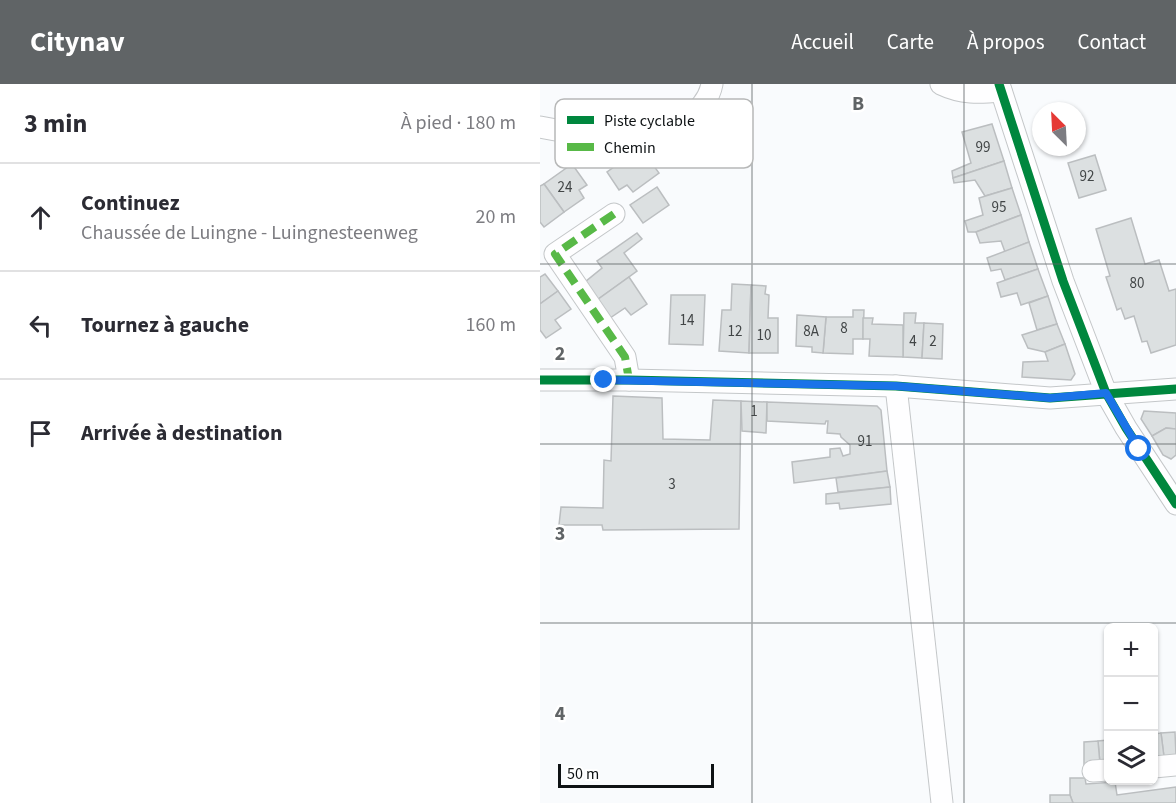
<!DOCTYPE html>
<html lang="fr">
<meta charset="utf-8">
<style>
body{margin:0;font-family:"Source Sans 3",sans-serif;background:#f2f2f3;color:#2b2b33}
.controls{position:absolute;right:18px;bottom:18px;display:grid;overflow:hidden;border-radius:9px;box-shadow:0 2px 4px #0004}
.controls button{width:54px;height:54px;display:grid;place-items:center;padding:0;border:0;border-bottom:2px solid #e1e1e2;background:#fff;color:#2b2b33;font:30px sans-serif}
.compass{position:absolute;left:492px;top:18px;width:54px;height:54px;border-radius:50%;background:#fff;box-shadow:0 2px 4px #0004;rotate:336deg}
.scale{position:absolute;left:18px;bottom:15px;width:156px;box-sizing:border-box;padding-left:6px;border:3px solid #0e1214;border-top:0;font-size:16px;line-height:21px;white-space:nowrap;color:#0e1214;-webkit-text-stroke:4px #fff;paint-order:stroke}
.stop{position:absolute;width:18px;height:18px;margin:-14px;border:4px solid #1a73e8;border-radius:50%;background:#fff}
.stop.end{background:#1a73e8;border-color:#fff;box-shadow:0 2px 6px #0008}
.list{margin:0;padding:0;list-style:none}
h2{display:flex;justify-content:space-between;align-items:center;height:78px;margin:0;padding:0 24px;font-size:26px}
h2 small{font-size:20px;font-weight:400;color:#7c7c81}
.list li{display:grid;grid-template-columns:39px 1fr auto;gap:18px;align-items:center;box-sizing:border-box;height:108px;padding:0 24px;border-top:2px solid #e1e1e2}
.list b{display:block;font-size:22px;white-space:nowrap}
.list p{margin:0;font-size:20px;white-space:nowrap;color:#7c7c81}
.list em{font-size:20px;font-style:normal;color:#7c7c81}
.icon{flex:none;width:33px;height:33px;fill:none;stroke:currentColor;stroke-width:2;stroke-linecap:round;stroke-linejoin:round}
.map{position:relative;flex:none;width:636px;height:719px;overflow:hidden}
header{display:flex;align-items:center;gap:36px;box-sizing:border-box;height:84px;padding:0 30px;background:#606466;color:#fff}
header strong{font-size:28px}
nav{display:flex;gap:33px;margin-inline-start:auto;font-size:21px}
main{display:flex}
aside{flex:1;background:#fff}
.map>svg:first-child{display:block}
.building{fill:#dce0e1;stroke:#bbbec0;stroke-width:1.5}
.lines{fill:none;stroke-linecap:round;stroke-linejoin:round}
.minor-casing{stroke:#c4c7c9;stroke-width:23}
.minor{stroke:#fefeff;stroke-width:21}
.quiet{stroke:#58b947;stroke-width:8;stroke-dasharray:15 8;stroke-linecap:butt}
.cycleway-casing{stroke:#fff;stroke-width:13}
.cycleway{stroke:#00873e;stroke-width:9}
.route{stroke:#1a73e8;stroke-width:8}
.grid{fill:none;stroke:#606466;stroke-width:1.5;stroke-opacity:0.55}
.labels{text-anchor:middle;stroke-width:5;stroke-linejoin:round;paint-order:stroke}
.number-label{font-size:15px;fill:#424647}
.key{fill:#fff;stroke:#b7b8b8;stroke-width:1.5}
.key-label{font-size:16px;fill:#0e1214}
.grid-label{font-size:20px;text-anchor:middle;font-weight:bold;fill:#606466;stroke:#fff;stroke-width:5;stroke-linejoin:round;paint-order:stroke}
</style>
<header>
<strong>Citynav</strong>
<nav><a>Accueil</a><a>Carte</a><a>À propos</a><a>Contact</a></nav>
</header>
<main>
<aside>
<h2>3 min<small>À pied · 180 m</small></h2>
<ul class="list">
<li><svg class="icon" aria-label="ahead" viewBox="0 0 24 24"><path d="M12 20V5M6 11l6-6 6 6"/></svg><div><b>Continuez</b><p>Chaussée de Luingne - Luingnesteenweg</p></div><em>20 m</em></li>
<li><svg class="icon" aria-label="left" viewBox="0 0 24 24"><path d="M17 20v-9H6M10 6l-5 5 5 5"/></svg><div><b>Tournez à gauche</b></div><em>160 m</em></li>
<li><svg class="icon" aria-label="arrive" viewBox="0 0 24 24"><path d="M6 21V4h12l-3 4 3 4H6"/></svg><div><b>Arrivée à destination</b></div></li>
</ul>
</aside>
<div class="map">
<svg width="636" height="719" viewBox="0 0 636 719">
<rect width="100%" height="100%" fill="#f9fbfd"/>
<g class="building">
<path d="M452 40 464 77 413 94 412 87 431 79 422 48Z"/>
<path d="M101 64 119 89 93 108 87 101 79 106 67 88Z"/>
<path d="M555 71 566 106 539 114 528 79Z"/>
<path d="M464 77 472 104 445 112 435 96 414 99 413 94Z"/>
<path d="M32 80 47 101 39 106 44 114 24 128 4 100Z"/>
<path d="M4 100 24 128 4 143 0 138V102Z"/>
<path d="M117 103 129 121 103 139 90 121Z"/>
<path d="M472 104 481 131 436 148H428L425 137 443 131 439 114Z"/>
<path d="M481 131 489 158 465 168 461 157 440 159 436 148Z"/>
<path d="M591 134 605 180 619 176 629 207 636 205V261L611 269 607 257 602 258 594 232 585 235 581 224 577 226 566 193 570 192 556 145Z"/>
<path d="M97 149 102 155 84 169 97 187 57 216 45 198 62 184 57 177Z"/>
<path d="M489 158 498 185 465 196 461 185 451 187 447 174Z"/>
<path d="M498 185 508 212 481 221 477 209 461 213 457 199Z"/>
<path d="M5 190 18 207 0 220V193Z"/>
<path d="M89 193 107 220 91 231 85 224 70 234 57 216Z"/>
<path d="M192 200 211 201 209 269 179 267 182 226H191Z"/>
<path d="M211 201 226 202 225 210 229 211 228 234H238V269H209Z"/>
<path d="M18 207 31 225 15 236 21 244 6 254 0 246V220Z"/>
<path d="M131 211H165L163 261 129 260Z"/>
<path d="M508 212 517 240 497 246 489 219Z"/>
<path d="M313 226H324L323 255H313V270L283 269 286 233H313Z"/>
<path d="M364 229H376L375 239H384L382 274 363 273Z"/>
<path d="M257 231 286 233 283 269 272 268V263L256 262Z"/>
<path d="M323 234H333L332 240 363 241V273L329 272 330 255H323Z"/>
<path d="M384 239 403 240 402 275 382 274Z"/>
<path d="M517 240 525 260 505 268 488 264 482 251Z"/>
<path d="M525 260 535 290 531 296 482 293 483 278 508 277 505 268Z"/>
<path d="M73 312 122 314 123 355 170 356 173 316 201 317 199 445 63 446 62 441H19L21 423 63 424 64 376 71 377Z"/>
<path d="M201 317 227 318 226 349 202 347Z"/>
<path d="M227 318 337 322 341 326 347 387 254 399 252 378 290 373V365L300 364 303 372 310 370V361L301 353 300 350 287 349 288 337H286L285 340 227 337Z"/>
<path d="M604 327 636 329V345L626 344 612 352 601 335Z"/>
<path d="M626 344 636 345V371L631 375 623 371 612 352Z"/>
<path d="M347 387 350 403 298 408 296 394Z"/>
<path d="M350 403 351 420 300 425 299 419 286 420V410Z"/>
<path d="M635 648 636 672 624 673 621 649Z"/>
<path d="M621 649 624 673 614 674V650Z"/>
<path d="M568 656V680H560L558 657Z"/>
<path d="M558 657 560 680 544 682V658Z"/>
<path d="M530 694H545L546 700 575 698 577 711 636 703V719H533L530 711Z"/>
<path d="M510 711H530L533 719H510Z"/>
</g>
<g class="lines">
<g class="minor-casing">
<g id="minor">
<path d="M401 0C422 10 439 9 461 7"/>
<path d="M459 0 523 197 566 309 586 344 636 420"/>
<path d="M0 43C35 50 96 59 129 45 135 43 140 39 145 36 159 27 169 16 172 0"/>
<path d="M74 130 15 170 85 273 89 296"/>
<path d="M0 296H89L356 302 510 314 636 305"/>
<path d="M356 302 402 719"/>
<path d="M614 683 636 681"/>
<path d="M553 687 568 686"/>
</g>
</g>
<use href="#minor" class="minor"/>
<path class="quiet" d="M74 130 15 170 85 273 89 296"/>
<g class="cycleway-casing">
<g id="cycleway">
<path d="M459 0 523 197 566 309 586 344 636 420"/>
<path d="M0 296H89L356 302 510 314 636 305"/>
</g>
</g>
<use href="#cycleway" class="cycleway"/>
</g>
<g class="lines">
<path class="route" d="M64 296 356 302 510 314 566 309 599 365"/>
</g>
<path class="grid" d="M212 0V719M424 0V719M0 180H636M0 360H636M0 539H636"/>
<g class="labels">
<g class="number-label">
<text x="443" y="68">99</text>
<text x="547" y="97">92</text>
<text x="25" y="108">24</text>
<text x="459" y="128">95</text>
<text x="597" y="204">80</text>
<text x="147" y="241">14</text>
<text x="304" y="249">8</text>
<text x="195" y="252">12</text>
<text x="271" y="252">8A</text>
<text x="224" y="256">10</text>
<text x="373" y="262">4</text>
<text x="393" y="262">2</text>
<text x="214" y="332">1</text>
<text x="325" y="362">91</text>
<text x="132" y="405">3</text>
</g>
</g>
<rect x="15" y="15" width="198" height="69" rx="9" class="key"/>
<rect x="27" y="32" width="27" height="8" fill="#00873e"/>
<rect x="27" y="59" width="27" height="8" fill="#58b947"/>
<g class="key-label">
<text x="64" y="42">Piste cyclable</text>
<text x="64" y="69">Chemin</text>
</g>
<g class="grid-label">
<text x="318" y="26">B</text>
<text x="20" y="276">2</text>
<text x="20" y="456">3</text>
<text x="20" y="636">4</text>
</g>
</svg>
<div class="controls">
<button>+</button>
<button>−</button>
<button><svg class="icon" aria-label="layers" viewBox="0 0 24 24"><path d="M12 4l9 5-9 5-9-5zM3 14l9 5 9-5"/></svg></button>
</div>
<svg class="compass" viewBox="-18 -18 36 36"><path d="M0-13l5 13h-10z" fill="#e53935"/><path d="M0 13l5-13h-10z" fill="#7c7c81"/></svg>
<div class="scale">50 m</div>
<div class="stop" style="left:599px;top:365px"></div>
<div class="stop end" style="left:64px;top:296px"></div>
</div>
</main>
